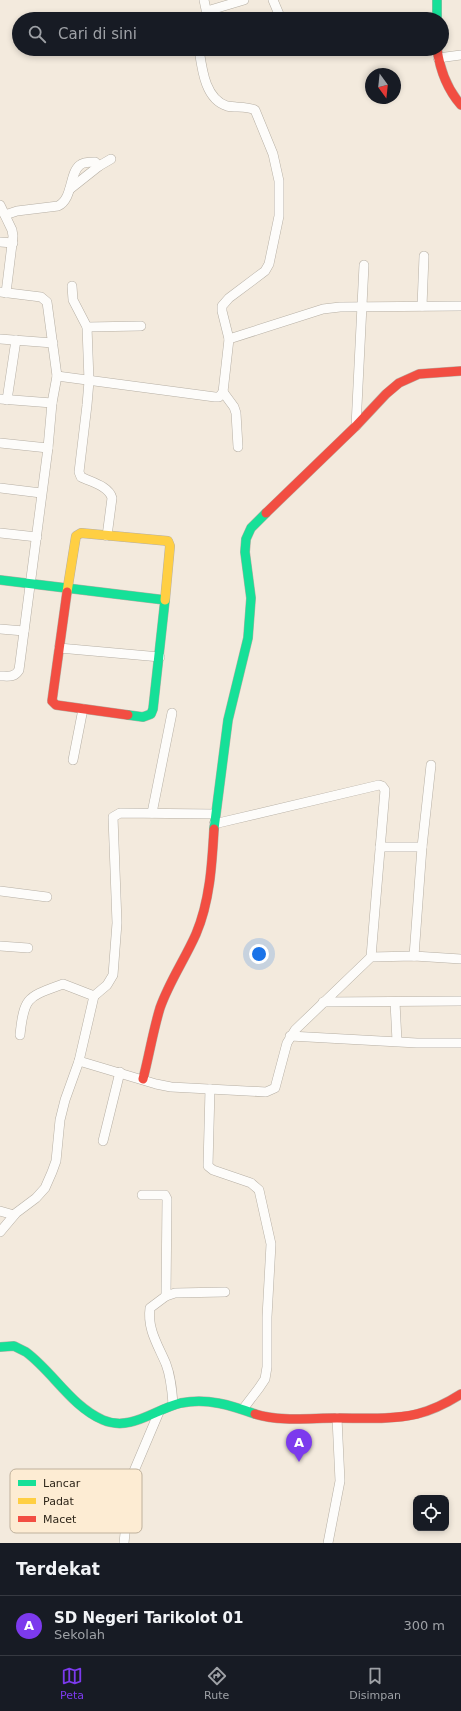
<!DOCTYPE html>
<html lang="id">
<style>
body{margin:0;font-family:"DejaVu Sans",sans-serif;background:#20242c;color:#f1f3f6}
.controls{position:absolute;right:12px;bottom:12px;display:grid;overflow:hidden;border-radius:8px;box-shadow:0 2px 6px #0003}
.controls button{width:36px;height:36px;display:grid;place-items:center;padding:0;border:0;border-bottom:1px solid #363941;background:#171b24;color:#f1f3f6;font:20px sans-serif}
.compass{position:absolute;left:365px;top:68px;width:36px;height:36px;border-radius:50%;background:#171b24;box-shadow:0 2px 6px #0003;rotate:165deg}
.you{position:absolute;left:259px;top:954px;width:14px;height:14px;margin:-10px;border:3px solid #fff;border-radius:50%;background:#1a73e8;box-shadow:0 0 0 6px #1a73e833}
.badge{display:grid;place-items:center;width:26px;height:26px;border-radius:50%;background:#7c3aed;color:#fff;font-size:13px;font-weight:700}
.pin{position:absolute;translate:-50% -33px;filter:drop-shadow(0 1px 2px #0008)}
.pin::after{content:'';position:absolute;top:21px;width:14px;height:12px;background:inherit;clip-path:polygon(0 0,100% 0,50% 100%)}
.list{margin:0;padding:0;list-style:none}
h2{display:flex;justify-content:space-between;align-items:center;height:52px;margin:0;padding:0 16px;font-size:17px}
h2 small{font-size:13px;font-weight:400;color:#9ea1a6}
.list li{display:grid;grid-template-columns:26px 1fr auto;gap:12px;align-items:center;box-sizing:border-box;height:60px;padding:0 16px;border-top:1px solid #363941}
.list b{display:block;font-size:15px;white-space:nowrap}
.list p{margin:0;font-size:13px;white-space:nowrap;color:#9ea1a6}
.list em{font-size:13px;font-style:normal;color:#9ea1a6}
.icon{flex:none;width:22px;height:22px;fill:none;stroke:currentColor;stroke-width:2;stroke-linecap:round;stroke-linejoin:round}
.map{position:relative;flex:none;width:461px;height:1543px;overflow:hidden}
.search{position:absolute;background:#171b24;box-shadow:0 2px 6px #0003;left:12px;right:12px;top:12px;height:44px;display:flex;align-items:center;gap:10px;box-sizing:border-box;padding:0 14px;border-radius:22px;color:#9ea1a6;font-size:15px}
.sheet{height:112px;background:#171b24}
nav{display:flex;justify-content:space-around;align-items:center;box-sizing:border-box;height:56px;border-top:1px solid #363941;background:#171b24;font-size:11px;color:#9ea1a6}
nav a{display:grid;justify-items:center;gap:2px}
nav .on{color:#7c3aed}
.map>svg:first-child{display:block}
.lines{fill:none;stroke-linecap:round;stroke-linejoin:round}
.street-casing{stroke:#b6afa4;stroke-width:10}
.fast-casing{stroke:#b6afa4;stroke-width:10}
.slow-casing{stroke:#b6afa4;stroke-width:10}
.jam-casing{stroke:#b6afa4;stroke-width:10}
.street{stroke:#fdfcfa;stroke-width:9}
.fast{stroke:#16e098;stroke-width:9}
.slow{stroke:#ffcf43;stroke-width:9}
.jam{stroke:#f24e42;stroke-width:9}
.key{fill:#fdecd3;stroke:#bfb19c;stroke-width:1}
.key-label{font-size:11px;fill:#2e261a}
</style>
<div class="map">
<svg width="461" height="1543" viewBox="0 0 461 1543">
<rect width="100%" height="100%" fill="#f3eadd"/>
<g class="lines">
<g class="street-casing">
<g id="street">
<path d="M204 0 208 19"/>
<path d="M273 0 281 19"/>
<path d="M207 11 244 0"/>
<path d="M199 49C202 69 205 99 227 106 236 108 246 106 255 110L273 154 279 181V216L269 264 265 271 229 298 222 306V311L229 339"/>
<path d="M438 58 461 55"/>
<path d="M70 189 99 166 111 159"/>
<path d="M0 205 12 230 13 236 6 293"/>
<path d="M5 215 17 211 58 206C73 199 69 173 80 165 83 162 90 162 95 162L99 166"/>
<path d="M0 242 13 243"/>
<path d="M72 286 73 300 87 327 89 381 87 405 79 472 81 477C91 482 109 486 112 498L107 536"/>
<path d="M0 292 41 297 47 302 57 376 52 403 48 448 19 670C14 678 8 676 0 676"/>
<path d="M422 306 424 256"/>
<path d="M87 327 141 326"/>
<path d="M0 339 53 343"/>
<path d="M57 376 215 397H219L223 392 229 339 323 309 340 307 461 306"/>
<path d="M223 392 234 407 236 413 238 447"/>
<path d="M0 399 52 403"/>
<path d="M7 400 16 340"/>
<path d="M356 426 364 265"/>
<path d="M0 443 48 448"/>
<path d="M0 488 41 493"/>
<path d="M0 533 37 537"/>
<path d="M0 629 24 631"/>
<path d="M59 648 160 657"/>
<path d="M73 760 83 709"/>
<path d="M152 813 172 713"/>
<path d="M214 824 379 785 382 786 385 790 371 957"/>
<path d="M380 847H422"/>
<path d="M0 891 47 897"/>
<path d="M0 946 28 948"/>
<path d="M414 956 422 847 431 765"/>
<path d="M323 1002 461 1001"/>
<path d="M395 1002 397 1041"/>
<path d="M20 1035C24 996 28 997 63 984L94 996"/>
<path d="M290 1036 417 1043H461"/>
<path d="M79 1061 156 1084 171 1087 266 1092 275 1088 287 1043 295 1030 371 957 414 956 461 959"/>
<path d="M210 1089 208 1166 213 1170 251 1183 259 1190 271 1244 267 1317V1367L265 1379 259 1388 243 1409"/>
<path d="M103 1141 120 1072"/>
<path d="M142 1195H165L167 1199 166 1296"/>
<path d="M0 1211 14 1215"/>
<path d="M0 1232 16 1213 36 1198 45 1188 52 1172 56 1161 60 1120 65 1100 79 1061 94 996 107 985 113 975 117 923 113 817 120 813 215 814"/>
<path d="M173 1404C172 1390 171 1377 166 1364 158 1345 147 1329 150 1308L166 1296 175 1293 225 1292"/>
<path d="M124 1543 129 1495 134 1471 159 1412"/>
<path d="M328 1543 340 1481 337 1418"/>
</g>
</g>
<g class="fast-casing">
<g id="fast">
<path d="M437 0V19"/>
<path d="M0 580 165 600 153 709 151 714 143 717 128 715"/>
<path d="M214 829 228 720 248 638 251 598 245 552 246 539 251 528 266 513"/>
<path d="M0 1347 14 1346 26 1352C53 1372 71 1406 103 1420 131 1432 155 1409 181 1403 208 1398 230 1405 255 1414"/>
</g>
</g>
<g class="slow-casing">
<path id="slow" d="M67 592 76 536 81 533 168 541 170 546 165 600"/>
</g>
<g class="jam-casing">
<g id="jam">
<path d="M437 49C440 70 447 89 461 105"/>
<path d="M266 513 356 426 386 394 399 383 419 374 461 371"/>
<path d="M67 592 52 701 56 705 128 715"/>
<path d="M143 1079C149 1056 153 1031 160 1008 169 982 185 959 196 934 210 901 212 864 214 829"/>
<path d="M255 1414C281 1422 310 1418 337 1418 363 1418 391 1420 417 1414 433 1410 447 1403 461 1394"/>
</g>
</g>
<use href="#street" class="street"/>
<use href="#fast" class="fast"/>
<use href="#slow" class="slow"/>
<use href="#jam" class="jam"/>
</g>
<rect x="10" y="1469" width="132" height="64" rx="6" class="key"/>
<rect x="18" y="1480" width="18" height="6" fill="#16e098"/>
<rect x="18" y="1498" width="18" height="6" fill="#ffcf43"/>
<rect x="18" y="1516" width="18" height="6" fill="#f24e42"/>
<g class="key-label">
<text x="43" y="1487">Lancar</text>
<text x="43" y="1505">Padat</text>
<text x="43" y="1523">Macet</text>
</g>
</svg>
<div class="controls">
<button><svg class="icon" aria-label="locate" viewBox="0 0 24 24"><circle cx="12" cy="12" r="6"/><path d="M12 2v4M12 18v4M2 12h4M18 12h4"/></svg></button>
</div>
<svg class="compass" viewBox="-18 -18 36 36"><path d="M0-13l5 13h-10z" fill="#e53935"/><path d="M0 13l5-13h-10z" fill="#9ea1a6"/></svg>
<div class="you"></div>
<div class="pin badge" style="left:299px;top:1462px">A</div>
<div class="search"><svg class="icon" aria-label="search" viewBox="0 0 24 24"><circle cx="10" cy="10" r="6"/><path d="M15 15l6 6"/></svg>Cari di sini</div>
</div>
<section class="sheet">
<h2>Terdekat<small></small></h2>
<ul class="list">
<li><span class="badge">A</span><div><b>SD Negeri Tarikolot 01</b><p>Sekolah</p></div><em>300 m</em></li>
</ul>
</section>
<nav>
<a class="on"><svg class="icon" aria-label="map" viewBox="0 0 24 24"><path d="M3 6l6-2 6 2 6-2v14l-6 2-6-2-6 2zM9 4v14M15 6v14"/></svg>Peta</a>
<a><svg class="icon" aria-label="directions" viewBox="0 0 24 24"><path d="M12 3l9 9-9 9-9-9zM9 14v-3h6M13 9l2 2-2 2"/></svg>Rute</a>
<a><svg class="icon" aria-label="saved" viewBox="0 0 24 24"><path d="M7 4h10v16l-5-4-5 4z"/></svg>Disimpan</a>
</nav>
